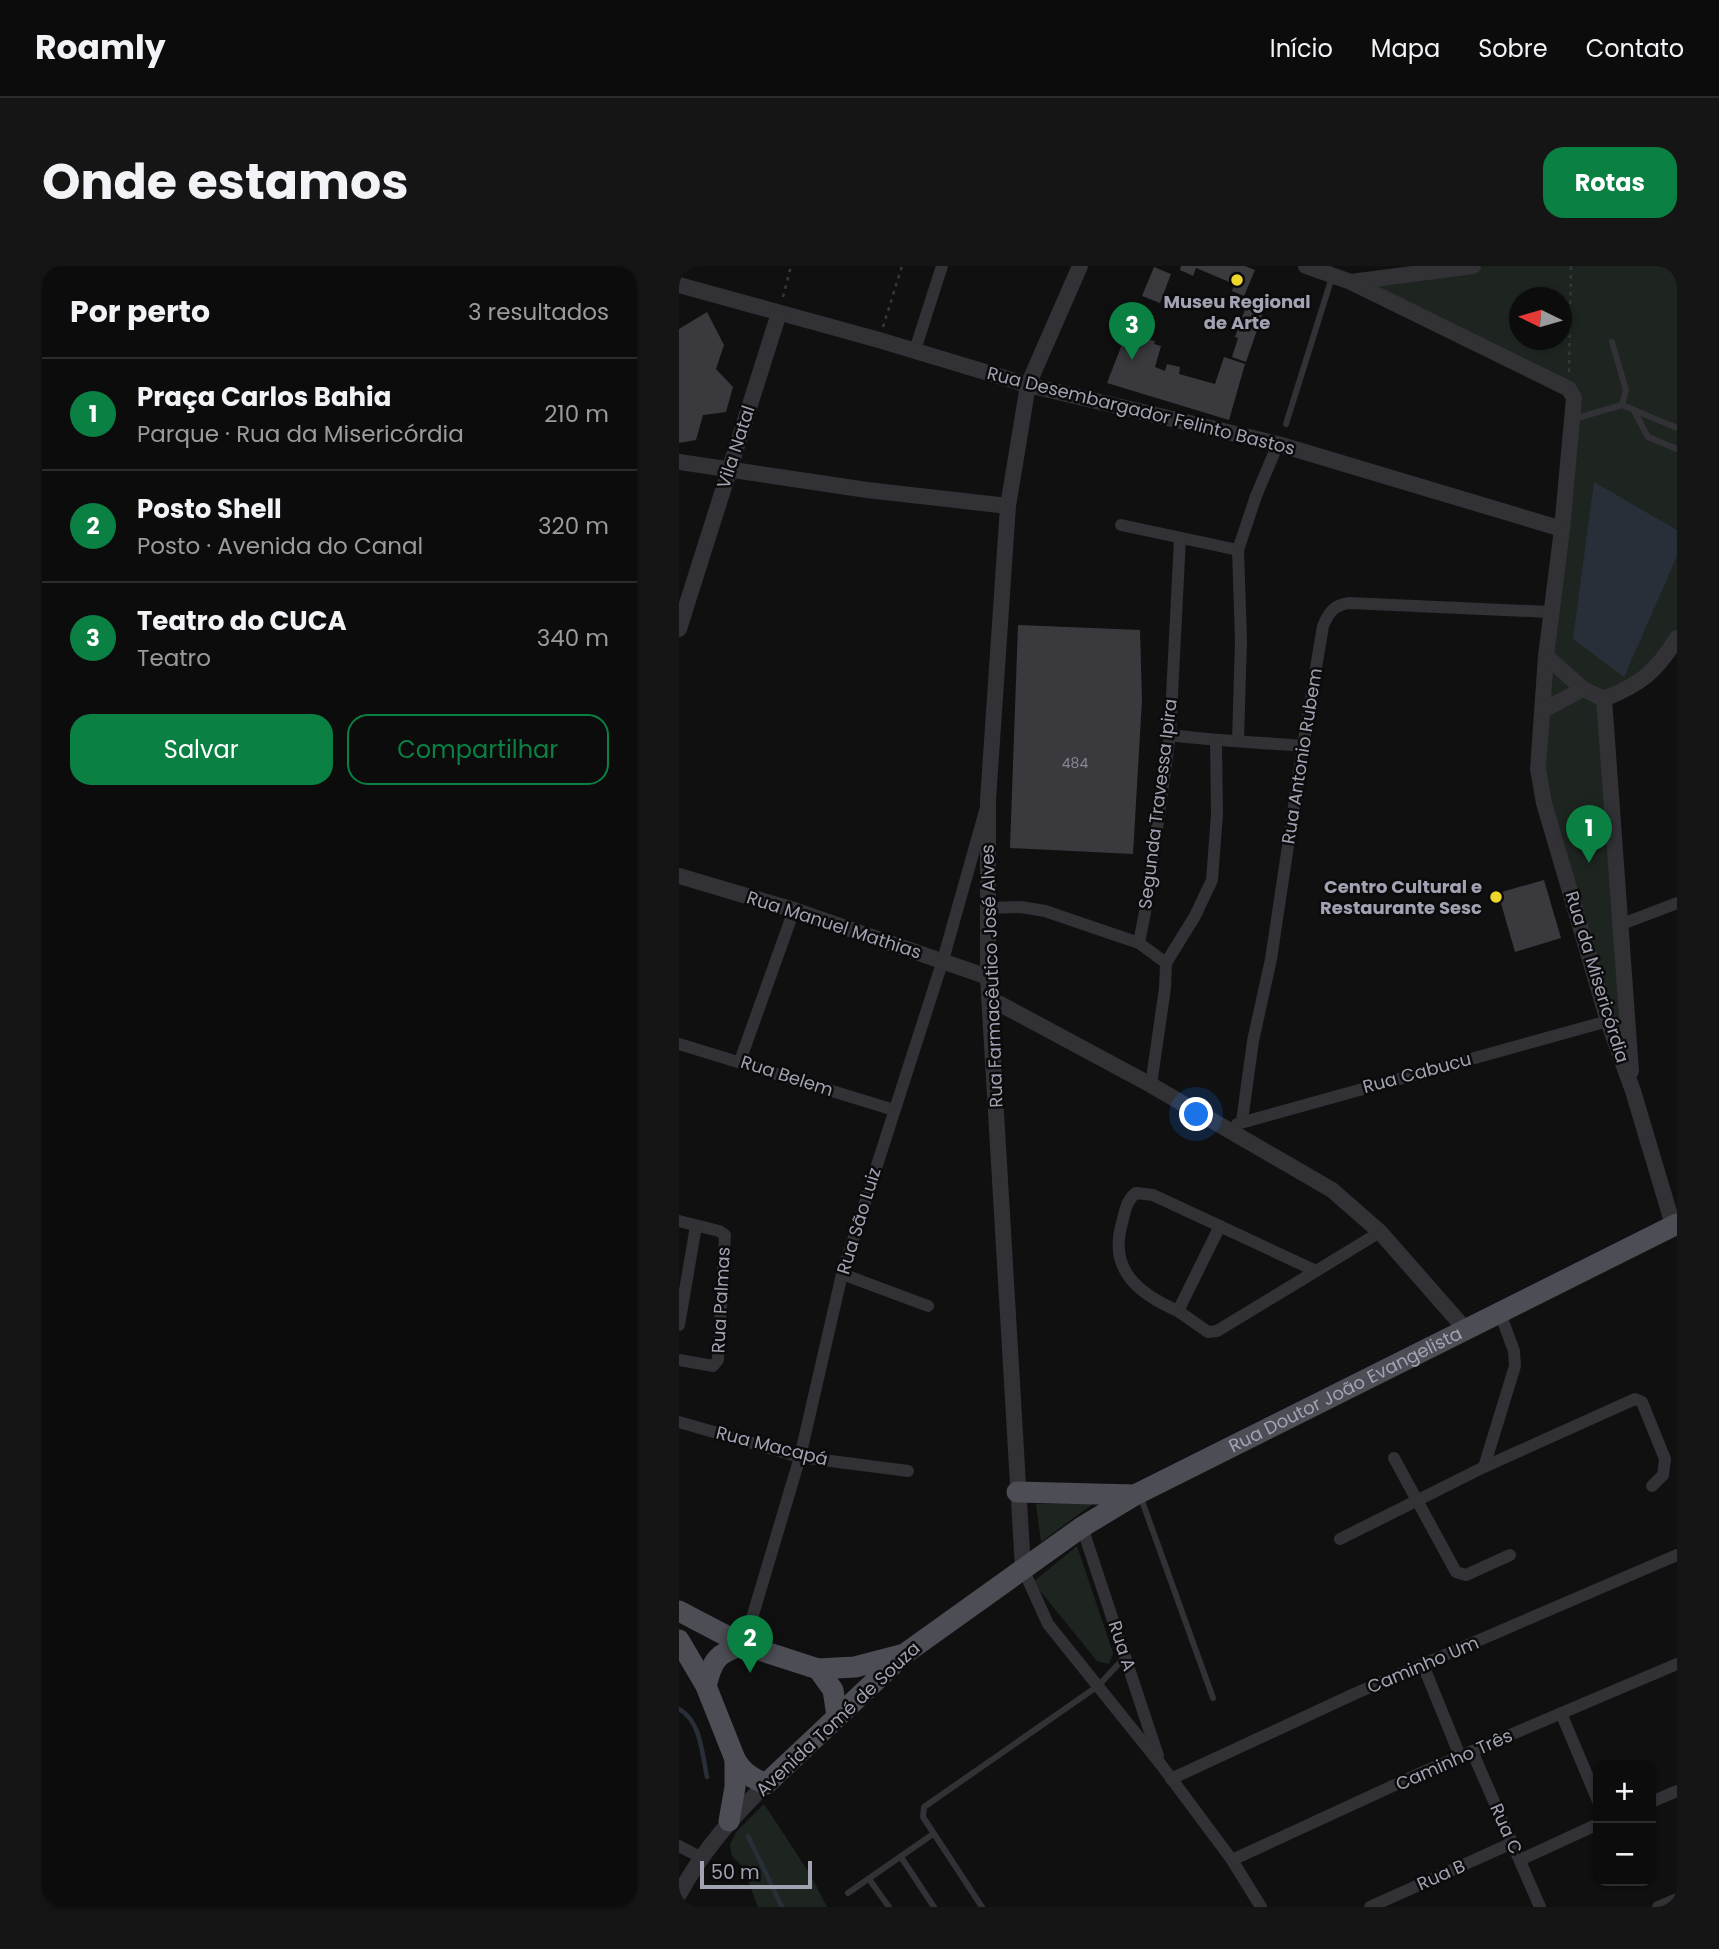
<!DOCTYPE html>
<html lang="pt">
<meta charset="utf-8">
<style>
body{margin:0;font-family:Poppins,sans-serif;background:#151516;color:#f1f3f6}
.controls{position:absolute;right:21px;bottom:21px;display:grid;overflow:hidden;border-radius:14px;box-shadow:0 2px 5px #0004}
.controls button{width:63px;height:63px;display:grid;place-items:center;padding:0;border:0;border-bottom:2px solid #2c2c2e;background:#0c0c0d;color:#f1f3f6;font:35px sans-serif}
.compass{position:absolute;left:830px;top:21px;width:63px;height:63px;border-radius:50%;background:#0c0c0d;box-shadow:0 2px 5px #0004;rotate:275deg}
.scale{position:absolute;left:21px;bottom:18px;width:112px;box-sizing:border-box;padding-left:7px;border:4px solid #a1a2b2;border-top:0;font-size:19px;line-height:24px;white-space:nowrap;color:#a1a2b2;-webkit-text-stroke:5px #0b0b0c;paint-order:stroke}
.you{position:absolute;left:518px;top:849px;width:24px;height:24px;margin:-18px;border:5px solid #fff;border-radius:50%;background:#1a73e8;box-shadow:0 0 0 10px #1a73e833}
.badge{display:grid;place-items:center;width:46px;height:46px;border-radius:50%;background:#0b8043;color:#fff;font-size:23px;font-weight:700}
.pin{position:absolute;translate:-50% -58px;filter:drop-shadow(0 2px 4px #0008)}
.pin::after{content:'';position:absolute;top:37px;width:24px;height:21px;background:inherit;clip-path:polygon(0 0,100% 0,50% 100%)}
.list{margin:0;padding:0;list-style:none}
h2{display:flex;justify-content:space-between;align-items:center;height:91px;margin:0;padding:0 28px;font-size:30px}
h2 small{font-size:23px;font-weight:400;color:#9a9b9d}
.list li{display:grid;grid-template-columns:46px 1fr auto;gap:21px;align-items:center;box-sizing:border-box;height:112px;padding:0 28px;border-top:2px solid #2c2c2e}
.list b{display:block;font-size:26px;white-space:nowrap}
.list p{margin:0;font-size:23px;white-space:nowrap;color:#9a9b9d}
.list em{font-size:23px;font-style:normal;color:#9a9b9d}
.actions{display:flex;gap:14px;padding:21px 28px}
.actions a{flex:1;padding:16px 0;border:2px solid #0b8043;border-radius:21px;text-align:center;font-size:24px;color:#0b8043}
.actions .main{background:#0b8043;color:#fff}
.map{position:relative;flex:none;width:998px;height:1641px;overflow:hidden;border-radius:21px}
header{display:flex;align-items:center;gap:42px;box-sizing:border-box;height:98px;padding:0 35px;background:#0c0c0d;border-bottom:2px solid #2c2c2e}
header strong{font-size:33px}
nav{display:flex;gap:38px;margin-inline-start:auto;font-size:24px}
.intro{display:flex;align-items:center;justify-content:space-between;box-sizing:border-box;height:168px;padding:0 42px}
h1{margin:0;font-size:49px}
.button{padding:18px 32px;border-radius:21px;background:#0b8043;color:#fff;font-size:24px;font-weight:700}
main{display:flex;gap:42px;padding:0 42px}
aside{flex:1;background:#0c0c0d;border-radius:21px;box-shadow:0 2px 5px #0004}
.map>svg:first-child{display:block}
.green{fill:#1e2520;fill-rule:evenodd}
.water{fill:#292f39}
.lines{fill:none;stroke-linecap:round;stroke-linejoin:round}
.stream{stroke:#292f39;stroke-width:4.5}
.building{fill:#3a3a3e}
.path{stroke:#37373d;stroke-width:2.5;stroke-dasharray:3.5 5;stroke-linecap:butt}
.service{stroke:#313136;stroke-width:6}
.minor{stroke:#313136;stroke-width:12}
.tertiary{stroke:#313136;stroke-width:16}
.primary{stroke:#4d4d55;stroke-width:21}
.poi-dot{fill:#efd62a;stroke:#0b0b0c;stroke-width:2.5}
.labels{text-anchor:middle;stroke-width:5;stroke-linejoin:round;paint-order:stroke}
.number-label{font-size:14px;fill:#878895}
.poi-label{font-size:18px;font-weight:bold;fill:#a1a2b2;stroke:#0b0b0c}
.street-label{font-size:18px;fill:#a1a2b2;stroke:#0b0b0c}
</style>
<header>
<strong>Roamly</strong>
<nav><a>Início</a><a>Mapa</a><a>Sobre</a><a>Contato</a></nav>
</header>
<div class="intro"><h1>Onde estamos</h1><a class="button">Rotas</a></div>
<main>
<aside>
<h2>Por perto<small>3 resultados</small></h2>
<ul class="list">
<li><span class="badge">1</span><div><b>Praça Carlos Bahia</b><p>Parque · Rua da Misericórdia</p></div><em>210 m</em></li>
<li><span class="badge">2</span><div><b>Posto Shell</b><p>Posto · Avenida do Canal</p></div><em>320 m</em></li>
<li><span class="badge">3</span><div><b>Teatro do CUCA</b><p>Teatro</p></div><em>340 m</em></li>
</ul>
<div class="actions"><a class="main">Salvar</a><a>Compartilhar</a></div>
</aside>
<div class="map">
<svg width="998" height="1641" viewBox="0 0 998 1641">
<rect width="100%" height="100%" fill="#101011"/>
<g class="green">
<path d="M808 0H998V365L971 404 922 431 954 825 865 537 871 389 896 133 673 16ZM841 32H883V74H841Z"/>
<path d="M415 1237 362 1276 357 1238Z"/>
<path d="M398 1280 434 1387 430 1398 418 1395 354 1316Z"/>
<path d="M85 1538 131 1608 148 1641H79L64 1601 53 1590 51 1579 57 1566Z"/>
</g>
<path class="water" d="M915 216 998 264V290L945 411 894 373Z"/>
<g class="lines">
<g class="stream">
<path d="M0 1443C22 1455 23 1488 28 1511"/>
<path d="M69 1570 103 1641"/>
</g>
</g>
<g class="building">
<path d="M502 0H566L576 4 565 30 553 25 555 18 517 2 514 10 501 4Z"/>
<path d="M475 1 492 8 481 37 463 30Z"/>
<path d="M568 38 585 44 567 96 553 91 559 72 556 71Z"/>
<path d="M28 46 45 79 37 103 54 121 47 146 24 149 17 174 0 177V63Z"/>
<path d="M447 68 476 75 475 78 482 80 476 101 486 105 488 98 501 101 500 108 536 118 545 91 566 98 550 154 428 117Z"/>
<path d="M339 359 461 364 463 434 454 588 331 582Z"/>
<path d="M865 614 882 672 836 686 819 627Z"/>
</g>
<g class="lines">
<g class="path">
<path d="M104 31 112 0"/>
<path d="M204 61 223 0"/>
<path d="M890 106 892 0"/>
</g>
<g class="service">
<path d="M943 139 998 162"/>
<path d="M954 143 969 171 998 183"/>
<path d="M895 153 943 139 947 124 933 76"/>
<path d="M607 158 653 11"/>
<path d="M462 1232 534 1432"/>
<path d="M222 1591 255 1641"/>
<path d="M190 1613 210 1641"/>
<path d="M169 1627 254 1568"/>
<path d="M303 1641 244 1551 245 1541 419 1420 445 1392"/>
</g>
<g class="minor">
<path d="M236 84 263 0"/>
<path d="M442 259 559 284"/>
<path d="M491 469C535 475 579 476 624 480"/>
<path d="M559 474 562 375 559 284 577 230 599 178"/>
<path d="M308 642 342 641 366 645 460 677 487 697 486 722 472 819"/>
<path d="M943 658 998 637"/>
<path d="M460 677 467 641 491 469 501 272"/>
<path d="M487 697 516 650 533 614 538 548 537 476"/>
<path d="M0 778 215 844"/>
<path d="M61 795 115 644"/>
<path d="M563 855 574 775 592 693 624 480 644 360C650 346 655 339 670 337L872 346"/>
<path d="M558 858 929 755"/>
<path d="M0 955 40 965 46 969 39 1094 34 1100 0 1094"/>
<path d="M541 960 499 1045 529 1066 538 1065 637 1005"/>
<path d="M163 1008 249 1040"/>
<path d="M499 1045C460 1028 429 1004 443 957 446 946 447 934 457 927L474 929 637 1005 701 966"/>
<path d="M0 1059 17 960"/>
<path d="M0 1156 121 1191 229 1205"/>
<path d="M715 1192 777 1306 787 1309 831 1289"/>
<path d="M805 1201 836 1100 835 1085 821 1047"/>
<path d="M403 1261 479 1490"/>
<path d="M661 1273 805 1201 956 1133 963 1136 986 1193 984 1209 973 1220"/>
<path d="M344 1303 369 1358 483 1500 553 1594 582 1641"/>
<path d="M65 1379 121 1191 163 1008 264 694 306 545"/>
<path d="M744 1399 781 1490"/>
<path d="M882 1447 919 1535"/>
<path d="M793 1485 861 1641"/>
<path d="M492 1513 675 1428 998 1289"/>
<path d="M972 1536 998 1525"/>
<path d="M0 1580 21 1591"/>
<path d="M553 1594 744 1506 998 1398"/>
<path d="M841 1594 919 1558"/>
<path d="M691 1641 833 1577"/>
<path d="M979 1641 998 1633"/>
</g>
<g class="tertiary">
<path d="M627 0 672 16 890 123 895 132 883 263 867 390 859 503 865 537 929 755 954 825 994 959"/>
<path d="M672 16 794 0"/>
<path d="M0 19 200 74 349 119 599 178 883 263"/>
<path d="M0 196 188 224 329 240"/>
<path d="M0 363 100 47"/>
<path d="M867 390 904 423 925 433C962 418 977 406 998 372"/>
<path d="M925 433 952 805"/>
<path d="M863 445 904 423"/>
<path d="M0 610 115 644 309 711"/>
<path d="M310 732 472 819 653 924 701 966 787 1064"/>
<path d="M344 1303 309 711V534L329 240 349 119 401 0"/>
<path d="M0 1628C26 1582 50 1555 87 1518"/>
</g>
<g class="primary">
<path d="M338 1226 456 1229"/>
<path d="M0 1345 65 1379 139 1403 154 1424 158 1450"/>
<path id="s1" d="M0 1374 27 1420 56 1493C64 1507 73 1512 87 1518L224 1389 403 1261 456 1229 998 958"/>
<path d="M139 1403 176 1401 222 1389"/>
<path d="M27 1420C34 1393 38 1387 65 1379"/>
<path d="M50 1555 56 1521V1493"/>
</g>
</g>
<g class="poi-dot">
<circle cx="558" cy="14" r="7"/>
<circle cx="817" cy="631" r="7"/>
</g>
<g class="labels">
<g class="number-label">
<text x="396" y="502">484</text>
</g>
<g class="poi-label">
<text x="558" y="42">Museu Regional<tspan x="558" dy="21">de Arte</tspan></text>
<text x="803" y="627" text-anchor="end">Centro Cultural e<tspan x="803" dy="21">Restaurante Sesc</tspan></text>
</g>
<g class="street-label">
<text transform="translate(462 145) rotate(14)" y="6">Rua Desembargador Felinto Bastos</text>
<text transform="translate(57 181) rotate(-72)" y="6">Vila Natal</text>
<text transform="translate(623 490) rotate(-81)" y="6">Rua Antonio Rubem</text>
<text transform="translate(479 538) rotate(-83)" y="6">Segunda Travessa Ipira</text>
<text transform="translate(155 659) rotate(18)" y="6">Rua Manuel Mathias</text>
<text transform="translate(313 710) rotate(-92)" y="6">Rua Farmacêutico José Alves</text>
<text transform="translate(918 711) rotate(73)" y="6">Rua da Misericórdia</text>
<text transform="translate(738 807) rotate(-15)" y="6">Rua Cabucu</text>
<text transform="translate(108 810) rotate(18)" y="6">Rua Belem</text>
<text transform="translate(180 955) rotate(-73)" y="6">Rua São Luiz</text>
<text transform="translate(42 1034) rotate(-87)" y="6">Rua Palmas</text>
<text dy="6" stroke="none"><textPath href="#s1" startOffset="878">Rua Doutor João Evangelista</textPath></text>
<text transform="translate(93 1180) rotate(14)" y="6">Rua Macapá</text>
<text transform="translate(443 1380) rotate(72)" y="6">Rua A</text>
<text transform="translate(744 1399) rotate(-23)" y="6">Caminho Um</text>
<text transform="translate(159 1453) rotate(-43)" y="6">Avenida Tomé de Souza</text>
<text transform="translate(775 1494) rotate(-24)" y="6">Caminho Três</text>
<text transform="translate(827 1563) rotate(66)" y="6">Rua C</text>
<text transform="translate(762 1609) rotate(-24)" y="6">Rua B</text>
</g>
</g>
</svg>
<div class="controls">
<button>+</button>
<button>−</button>
</div>
<svg class="compass" viewBox="-18 -18 36 36"><path d="M0-13l5 13h-10z" fill="#e53935"/><path d="M0 13l5-13h-10z" fill="#9a9b9d"/></svg>
<div class="scale">50 m</div>
<div class="you"></div>
<div class="pin badge" style="left:910px;top:597px">1</div>
<div class="pin badge" style="left:71px;top:1407px">2</div>
<div class="pin badge" style="left:453px;top:94px">3</div>
</div>
</main>
